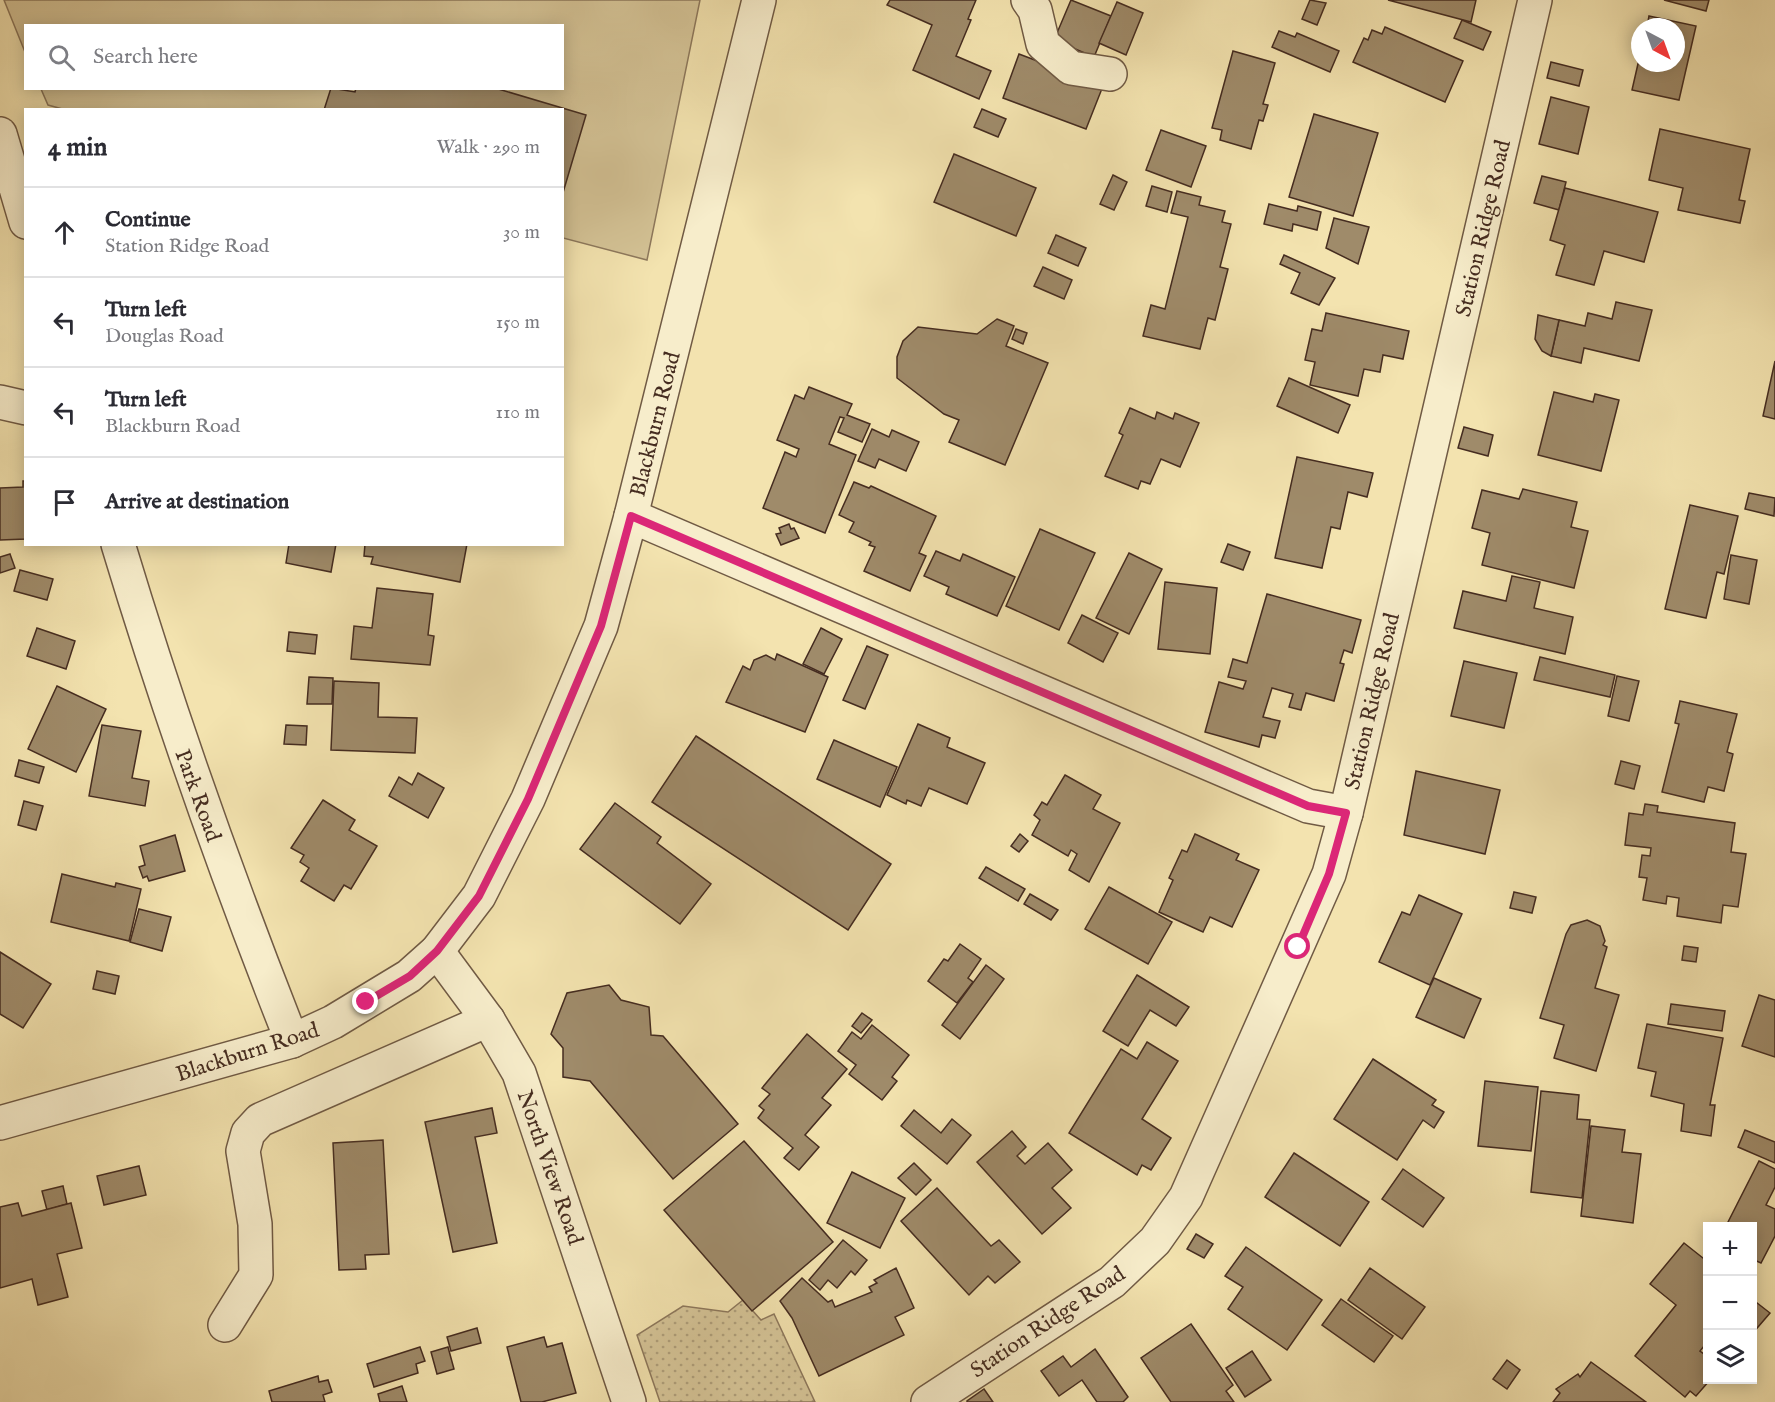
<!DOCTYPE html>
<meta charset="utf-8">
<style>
body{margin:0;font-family:"IM FELL English",serif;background:#f7f7f7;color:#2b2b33}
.controls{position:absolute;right:18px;bottom:18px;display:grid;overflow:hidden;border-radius:0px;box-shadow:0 3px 15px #0003}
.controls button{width:54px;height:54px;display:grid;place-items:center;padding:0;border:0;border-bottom:2px solid #e1e1e2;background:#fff;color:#2b2b33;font:30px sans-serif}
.compass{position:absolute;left:1631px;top:18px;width:54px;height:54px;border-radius:50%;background:#fff;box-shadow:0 3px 15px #0003;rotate:139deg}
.stop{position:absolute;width:18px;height:18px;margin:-14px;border:4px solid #db2777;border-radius:50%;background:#fff}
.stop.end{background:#db2777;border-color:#fff;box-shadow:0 2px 6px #0008}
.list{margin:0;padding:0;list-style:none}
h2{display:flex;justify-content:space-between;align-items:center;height:78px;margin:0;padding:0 24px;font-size:26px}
h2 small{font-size:20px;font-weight:400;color:#7c7c81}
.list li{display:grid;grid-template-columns:39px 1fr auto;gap:18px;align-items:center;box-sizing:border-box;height:90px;padding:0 24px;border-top:2px solid #e1e1e2}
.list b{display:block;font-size:22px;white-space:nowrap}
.list p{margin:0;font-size:20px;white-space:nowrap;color:#7c7c81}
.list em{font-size:20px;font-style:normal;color:#7c7c81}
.icon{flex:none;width:33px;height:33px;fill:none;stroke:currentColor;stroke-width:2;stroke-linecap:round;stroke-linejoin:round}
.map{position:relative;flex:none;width:1775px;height:1402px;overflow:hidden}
.search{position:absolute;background:#fff;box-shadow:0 3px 15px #0003;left:24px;top:24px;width:540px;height:66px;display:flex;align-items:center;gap:15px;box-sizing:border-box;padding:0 21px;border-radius:0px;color:#7c7c81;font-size:22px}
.panel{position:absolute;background:#fff;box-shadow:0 3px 15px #0003;left:24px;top:108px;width:540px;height:438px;border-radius:0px}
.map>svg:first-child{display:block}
.park{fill:url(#park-dots);stroke:#8d785c;stroke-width:1.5}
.garden{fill:#d5c497;stroke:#8d785c;stroke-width:1.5}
.building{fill:#9f8b6a;stroke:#452c20;stroke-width:1.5}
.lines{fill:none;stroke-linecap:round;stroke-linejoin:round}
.minor-casing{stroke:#705a44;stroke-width:36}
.minor{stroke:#f7edcb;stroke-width:33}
.route{stroke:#db2777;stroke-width:8}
.labels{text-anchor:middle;stroke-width:4.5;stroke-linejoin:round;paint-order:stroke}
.street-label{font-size:22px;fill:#452c20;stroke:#f7edcb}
</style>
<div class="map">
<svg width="1775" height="1402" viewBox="0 0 1775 1402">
<defs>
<pattern id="park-dots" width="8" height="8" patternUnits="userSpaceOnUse" patternTransform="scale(1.5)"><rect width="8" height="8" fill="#d5c497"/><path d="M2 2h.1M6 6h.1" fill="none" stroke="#af9f7b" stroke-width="1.8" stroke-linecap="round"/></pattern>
</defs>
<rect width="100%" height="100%" fill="#f3e3af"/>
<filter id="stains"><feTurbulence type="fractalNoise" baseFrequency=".00333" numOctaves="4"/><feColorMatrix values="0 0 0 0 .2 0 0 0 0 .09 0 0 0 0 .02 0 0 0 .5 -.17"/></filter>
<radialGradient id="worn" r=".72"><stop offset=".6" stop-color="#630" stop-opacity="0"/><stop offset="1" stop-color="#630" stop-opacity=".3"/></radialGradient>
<path class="park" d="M743 1300 761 1320 774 1314 815 1402H660L637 1335 683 1306 728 1312Z"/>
<path class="garden" d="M4 0H700L647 260 563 238 562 110H66L48 105 41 89 562 88V26H26L25 52Z"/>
<g class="building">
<path d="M890 0H976L968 19 971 20 956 56 991 71 979 99 913 70 932 25 887 5Z"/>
<path d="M1071 0 1111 16 1094 57 1054 40Z"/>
<path d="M1310 0 1326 3 1317 25 1302 19Z"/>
<path d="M1388 0H1476L1471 22Z"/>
<path d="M1664 0H1709L1706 11Z"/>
<path d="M1117 2 1143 13 1126 55 1099 43Z"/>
<path d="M1649 16 1696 26 1679 100 1632 90 1640 55V63H1676V27H1647Z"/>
<path d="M1462 20 1491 32 1483 50 1454 38Z"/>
<path d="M1385 27 1463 61 1445 102 1353 62 1364 38 1368 40 1372 30 1382 34Z"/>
<path d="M1279 31 1295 37 1297 33 1339 51 1330 72 1272 47Z"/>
<path d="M1233 51 1275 63 1263 104 1268 105 1263 121 1259 120 1251 149 1220 140 1222 130 1212 128Z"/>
<path d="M1019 54 1103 86 1086 129 1003 98Z"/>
<path d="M1551 62 1583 70 1579 86 1547 78Z"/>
<path d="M331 88 355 92 356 88H495L586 115 562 196V110H324Z"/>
<path d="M1551 97 1589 107 1578 154 1539 144Z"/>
<path d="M982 109 1006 119 998 137 974 127Z"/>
<path d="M1314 114 1378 133 1353 216 1289 197Z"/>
<path d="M1660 129 1750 149 1739 200 1745 201 1740 223 1678 210 1683 188 1649 180Z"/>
<path d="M1161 130 1206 146 1191 187 1146 170Z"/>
<path d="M954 154 1036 188 1016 236 934 202Z"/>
<path d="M1113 175 1127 182 1114 210 1100 204Z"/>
<path d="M1542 176 1566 182 1559 210 1534 203Z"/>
<path d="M1152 186 1172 192 1167 212 1146 206Z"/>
<path d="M1565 188 1658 212 1644 262 1604 251 1594 285 1556 275 1565 245 1550 240Z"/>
<path d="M1177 191 1201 197 1199 205 1225 211 1222 222 1231 224 1220 267 1228 269 1215 320 1208 318 1200 349 1143 336 1151 305 1165 309 1188 217 1171 213Z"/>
<path d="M1269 204 1297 211 1298 206 1321 212 1317 230 1293 224 1292 231 1264 224Z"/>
<path d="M1334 218 1369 227 1358 264 1326 248Z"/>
<path d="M1056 235 1086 248 1078 266 1048 253Z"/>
<path d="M1284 255 1335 278 1319 305 1291 293 1300 273 1280 264Z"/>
<path d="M1043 267 1072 280 1064 299 1034 286Z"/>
<path d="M1616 302 1652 310 1639 361 1584 348 1581 363 1551 356 1559 320 1585 326 1588 313 1612 319Z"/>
<path d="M1326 313 1409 331 1403 359 1383 355 1380 372 1364 369 1358 396 1310 385 1315 362 1305 360 1312 329 1322 331Z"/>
<path d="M1538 315 1559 320 1551 356 1542 351 1535 339Z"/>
<path d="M997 319 1014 326 1006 346 1048 363 1005 465 949 442 959 420 944 414 897 378V357L903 341 918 327 977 334Z"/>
<path d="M1016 329 1027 333 1023 344 1012 339Z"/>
<path d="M1775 361V419L1763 416Z"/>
<path d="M1289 378 1350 405 1338 433 1277 406Z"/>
<path d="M809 387 852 404 847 415 870 424 862 442 838 432 844 418 840 417 829 444 856 455 825 533 763 508 785 452 796 457 799 449 777 440 795 395 804 399Z"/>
<path d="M1554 392 1593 402 1595 394 1619 400 1601 471 1538 455Z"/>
<path d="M1130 408 1155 419 1157 412 1173 419 1175 413 1199 423 1180 467 1161 459 1150 484 1141 481 1138 489 1105 476 1123 435 1119 433Z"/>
<path d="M1464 427 1493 435 1488 456 1458 448Z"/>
<path d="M872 429 889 437 892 430 919 442 906 471 879 459 875 468 858 461Z"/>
<path d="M1297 457 1373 473 1367 497 1348 492 1340 529 1331 527 1322 568 1275 558Z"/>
<path d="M23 481H26V539L0 540V488L23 487Z"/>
<path d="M854 482 869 488 871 486 936 516 919 553 926 556 910 591 864 571 875 547 869 545 871 542 849 532 854 522 839 515Z"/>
<path d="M1523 489 1577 502 1571 527 1588 531 1574 588 1482 565 1490 533 1472 528 1482 490 1519 499Z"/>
<path d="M1749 493 1775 498 1774 516 1745 509Z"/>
<path d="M1690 505 1738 516 1724 574 1717 572 1706 618 1665 609Z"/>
<path d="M789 524 791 529 794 528 799 538 781 545 776 534 781 533 779 528Z"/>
<path d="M1040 529 1095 553 1059 630 1006 606Z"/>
<path d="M289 544H336L331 572 286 563Z"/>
<path d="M365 544H467L460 582 371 564 373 557 364 556Z"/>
<path d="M1228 544 1250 552 1243 570 1221 562Z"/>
<path d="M936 551 960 561 963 554 1015 577 997 616 946 594 949 587 924 576Z"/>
<path d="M1129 553 1162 569 1129 634 1096 618Z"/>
<path d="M10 554 15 568 0 573V557Z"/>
<path d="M1731 555 1757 560 1749 604 1724 599Z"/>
<path d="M20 570 53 579 47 600 14 591Z"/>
<path d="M1512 576 1540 582 1534 608 1573 617 1565 654 1454 628 1463 591 1506 601Z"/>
<path d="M1165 582 1217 588 1210 654 1158 649Z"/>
<path d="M377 588 433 594 428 635 434 636 430 665 351 659 354 626 372 628Z"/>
<path d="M1267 594 1361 620 1352 653 1344 650 1340 663 1344 664 1334 701 1306 693 1301 710 1289 707 1293 694 1272 688 1263 717 1280 721 1275 738 1262 735 1259 747 1205 732 1219 682 1243 689 1246 681 1228 677 1233 659 1247 663Z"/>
<path d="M1082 615 1118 633 1103 662 1068 643Z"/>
<path d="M37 628 75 641 66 669 27 656Z"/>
<path d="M821 628 842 639 824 674 803 664Z"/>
<path d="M289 632 317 635 315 654 287 651Z"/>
<path d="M867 646 888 655 865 709 843 700Z"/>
<path d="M777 654 828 677 805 732 726 702 743 666 750 670 754 660 766 655 775 660Z"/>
<path d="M1540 657 1615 675 1610 697 1534 680Z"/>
<path d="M1464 661 1517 673 1504 728 1451 716Z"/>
<path d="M1617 676 1639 681 1629 721 1608 716Z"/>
<path d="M309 677 333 678 332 704H307Z"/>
<path d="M334 681 379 683 378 717 417 718 415 753 331 750Z"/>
<path d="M57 686 106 709 76 772 28 749Z"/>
<path d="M1680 701 1737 714 1727 752 1733 754 1724 791 1708 787 1704 802 1662 792 1679 724 1675 723Z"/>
<path d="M918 724 950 738 947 747 985 763 967 804 929 788 921 806 907 800 906 804 887 795Z"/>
<path d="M102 725 141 731 132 778 149 781 145 806 89 796Z"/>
<path d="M286 725 307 726 306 745 284 744Z"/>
<path d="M696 736 891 864 848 930 652 802Z"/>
<path d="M834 740 897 767 880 807 817 779Z"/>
<path d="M19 760 44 767 39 783 15 776Z"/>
<path d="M1621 761 1640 766 1634 789 1615 784Z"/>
<path d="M1416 771 1500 790 1485 854 1404 835Z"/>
<path d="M418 773 444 788 428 818 389 796 399 777 412 785Z"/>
<path d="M1065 775 1101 795 1093 809 1120 823 1089 882 1069 870 1077 854 1071 850 1068 856 1032 835 1040 820 1034 815 1042 802 1047 805Z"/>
<path d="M323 800 355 820 349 830 377 846 351 889 344 885 334 901 301 881 309 868 300 862 304 855 291 848Z"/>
<path d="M24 801 43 806 36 830 18 825Z"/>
<path d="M615 803 661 837 657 843 711 884 680 924 580 849Z"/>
<path d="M1645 804 1658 806 1657 812 1735 823 1731 852 1746 854 1738 907 1723 905 1721 923 1677 916 1679 898 1667 896 1666 904 1643 900 1647 878 1639 877 1642 855 1650 856 1651 848 1625 845 1629 813 1643 815Z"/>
<path d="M1020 834 1028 841 1019 852 1011 846Z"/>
<path d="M1195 834 1239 854 1236 860 1259 870 1232 927 1210 917 1203 932 1159 912 1173 880 1169 878 1182 850 1187 852Z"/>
<path d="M175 835 185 871 149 881 147 876 143 878 139 867 145 865 140 846Z"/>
<path d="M986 867 1025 889 1018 901 979 878Z"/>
<path d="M62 874 115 887 116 883 141 889 129 941 51 922Z"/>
<path d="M1109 887 1172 922 1148 964 1085 929Z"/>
<path d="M1514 892 1536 897 1532 913 1510 908Z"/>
<path d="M1030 894 1058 910 1051 920 1024 904Z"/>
<path d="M1419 895 1462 914 1430 985 1379 962 1402 912 1410 915Z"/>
<path d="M139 909 171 917 162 951 130 942Z"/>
<path d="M1587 920 1600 926 1605 941 1603 945 1607 947 1595 988 1619 995 1596 1071 1554 1058 1564 1025 1540 1018 1566 934 1571 925Z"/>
<path d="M960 944 981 959 968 978 973 982 957 1003 928 981 944 959 948 961Z"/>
<path d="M1684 946 1698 948 1696 962 1682 960Z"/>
<path d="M0 952 51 984 23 1028 0 1014Z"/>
<path d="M986 965 1004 979 960 1039 942 1025Z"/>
<path d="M97 971 119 976 115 994 93 989Z"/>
<path d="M1137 975 1189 1007 1176 1026 1150 1010 1128 1046 1103 1031Z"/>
<path d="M1434 978 1481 999 1464 1038 1416 1017Z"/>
<path d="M609 985 621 1000 649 1007 651 1035 663 1036 738 1124 673 1179 590 1081 563 1077V1048L551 1034 567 993Z"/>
<path d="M1759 995 1775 1000V1057L1742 1046Z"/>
<path d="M1671 1004 1725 1011 1722 1031 1668 1024Z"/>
<path d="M862 1013 872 1020 861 1033 852 1026Z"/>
<path d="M1647 1024 1723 1038 1710 1105H1715L1711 1136 1681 1131 1684 1104 1651 1096 1656 1072 1638 1068Z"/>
<path d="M872 1025 909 1055 892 1077 897 1081 882 1100 849 1074 856 1065 838 1051 852 1032 861 1039Z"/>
<path d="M807 1034 847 1069 822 1098 831 1105 805 1135 819 1147 799 1170 784 1158 793 1148 758 1118 764 1110 759 1106 770 1094 762 1088Z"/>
<path d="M1147 1042 1178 1061 1142 1119 1171 1138 1151 1170 1142 1165 1137 1175 1069 1133 1121 1049 1137 1059Z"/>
<path d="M1373 1059 1436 1100 1432 1105 1444 1112 1434 1128 1423 1120 1397 1160 1334 1119Z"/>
<path d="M1485 1081 1538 1087 1531 1151 1478 1146Z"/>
<path d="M1541 1091 1579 1095 1577 1119 1590 1120 1582 1198 1531 1192Z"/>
<path d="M492 1108 497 1133 475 1137 497 1243 453 1252 425 1122Z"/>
<path d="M914 1110 941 1133 952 1119 971 1135 947 1164 901 1126Z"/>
<path d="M1591 1126 1625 1130 1622 1152 1641 1154 1633 1223 1581 1216Z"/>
<path d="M1745 1130 1775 1142V1163L1738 1147Z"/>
<path d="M1012 1131 1026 1147 1017 1156 1025 1164 1048 1143 1072 1170 1052 1188 1071 1208 1042 1234 977 1162Z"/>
<path d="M383 1140 389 1254 365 1255 366 1269 339 1270 333 1143Z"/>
<path d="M744 1141 833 1242 752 1311 664 1210Z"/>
<path d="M1294 1153 1369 1202 1340 1246 1265 1197Z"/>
<path d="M1759 1161 1775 1169V1187L1766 1205 1775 1209V1236L1761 1263 1752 1259V1226H1726Z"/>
<path d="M914 1163 931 1180 916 1195 898 1178Z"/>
<path d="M139 1166 146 1195 104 1205 97 1176Z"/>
<path d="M1403 1169 1444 1198 1423 1227 1382 1199Z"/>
<path d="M852 1172 905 1198 880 1248 827 1223Z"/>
<path d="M63 1186 67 1204 47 1210 42 1191Z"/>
<path d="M937 1188 991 1246 999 1240 1020 1262 995 1283 988 1276 969 1295 901 1221Z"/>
<path d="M18 1203 22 1216 71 1203 82 1248 57 1254 68 1297 38 1305 32 1279 0 1288V1207Z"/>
<path d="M1196 1234 1213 1244 1204 1258 1187 1249Z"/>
<path d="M843 1240 867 1260 855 1275 851 1271 837 1288 828 1280 820 1290 809 1280Z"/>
<path d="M1684 1243 1708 1262V1341L1700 1351 1708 1357V1380H1710L1696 1396 1690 1391 1685 1397 1635 1356 1676 1305 1650 1284Z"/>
<path d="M1246 1247 1322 1300 1287 1350 1228 1309 1243 1287 1225 1276Z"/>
<path d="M896 1268 914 1308 895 1317 904 1335 819 1376 792 1318 780 1301 802 1278 828 1302 832 1300 835 1307 872 1292 869 1287 877 1283 874 1280Z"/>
<path d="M1370 1268 1425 1307 1402 1339 1348 1300Z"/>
<path d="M1341 1299 1393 1336 1374 1362 1322 1325Z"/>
<path d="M1752 1299 1770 1313 1752 1334Z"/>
<path d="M1191 1324 1233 1385 1226 1391 1234 1402H1171L1141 1358Z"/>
<path d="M477 1328 481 1343 451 1351 447 1337Z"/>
<path d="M544 1337 547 1347 562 1343 576 1393 542 1402H521L507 1347Z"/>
<path d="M420 1347 425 1361 416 1364 418 1373 374 1387 367 1364Z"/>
<path d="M448 1347 454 1369 437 1374 431 1352Z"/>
<path d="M1095 1349 1128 1397 1123 1402H1097L1082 1380 1059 1396 1041 1371 1063 1356 1071 1367Z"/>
<path d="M1252 1351 1271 1380 1245 1397 1226 1368Z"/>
<path d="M1507 1360 1520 1370 1507 1389 1493 1379Z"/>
<path d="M1591 1362 1646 1402H1553L1560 1393 1556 1389 1578 1374 1580 1377Z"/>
<path d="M318 1376 319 1382 328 1380 332 1392 323 1395 325 1402H272L269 1391Z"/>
<path d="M402 1386 407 1402H380L378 1394Z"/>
<path d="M984 1389 993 1402H967V1401Z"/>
</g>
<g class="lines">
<g class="minor-casing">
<g id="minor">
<path d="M1028 0 1035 10 1043 44 1071 68 1110 74"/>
<path d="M0 134 26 222"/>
<path d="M0 402 26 408"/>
<path d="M631 516 1308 806 1346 813"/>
<path d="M118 544C169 713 227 877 292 1041"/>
<path d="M437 951 488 1020 519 1073 629 1402"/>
<path d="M0 1123 292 1041 333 1022 409 976 437 951 479 896 528 799 601 626 631 516 759 0"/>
<path d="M225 1325 256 1275 255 1224 243 1151 248 1133 260 1120 488 1020"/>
<path d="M928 1402 1112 1282 1155 1241 1186 1197 1265 1019 1329 874 1346 813 1535 0"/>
</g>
</g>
<use href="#minor" class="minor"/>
</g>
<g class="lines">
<path class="route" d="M366 1002 410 976 437 951 479 896 528 799 601 626 631 516 1308 806 1346 813 1329 874 1298 947"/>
</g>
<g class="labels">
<g class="street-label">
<text transform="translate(1482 228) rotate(-77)" y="8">Station Ridge Road</text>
<text transform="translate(654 424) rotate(-76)" y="8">Blackburn Road</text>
<text transform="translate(1371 701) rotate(-77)" y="8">Station Ridge Road</text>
<text transform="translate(199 795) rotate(70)" y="8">Park Road</text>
<text transform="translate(247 1051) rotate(-18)" y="8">Blackburn Road</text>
<text transform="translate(551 1167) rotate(71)" y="8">North View Road</text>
<text transform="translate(1047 1321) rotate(-34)" y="8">Station Ridge Road</text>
</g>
</g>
<rect width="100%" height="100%" filter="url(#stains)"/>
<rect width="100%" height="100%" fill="url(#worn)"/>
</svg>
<div class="controls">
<button>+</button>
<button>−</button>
<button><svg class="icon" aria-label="layers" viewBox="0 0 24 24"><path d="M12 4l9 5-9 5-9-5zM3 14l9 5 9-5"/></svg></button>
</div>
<svg class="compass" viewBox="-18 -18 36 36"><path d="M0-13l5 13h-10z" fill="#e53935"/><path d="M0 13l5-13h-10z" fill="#7c7c81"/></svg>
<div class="stop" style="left:1298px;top:947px"></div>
<div class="stop end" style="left:366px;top:1002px"></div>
<div class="search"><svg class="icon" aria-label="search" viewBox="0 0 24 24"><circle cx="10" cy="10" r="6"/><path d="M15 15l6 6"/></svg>Search here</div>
<section class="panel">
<h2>4 min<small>Walk · 290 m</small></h2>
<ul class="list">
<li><svg class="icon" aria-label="ahead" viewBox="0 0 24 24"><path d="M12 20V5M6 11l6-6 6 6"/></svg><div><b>Continue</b><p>Station Ridge Road</p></div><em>30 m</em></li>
<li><svg class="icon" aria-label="left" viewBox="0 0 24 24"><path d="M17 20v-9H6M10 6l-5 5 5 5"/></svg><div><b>Turn left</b><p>Douglas Road</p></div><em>150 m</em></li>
<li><svg class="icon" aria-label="left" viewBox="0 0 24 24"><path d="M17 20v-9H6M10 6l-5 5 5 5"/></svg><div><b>Turn left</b><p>Blackburn Road</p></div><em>110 m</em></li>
<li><svg class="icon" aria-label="arrive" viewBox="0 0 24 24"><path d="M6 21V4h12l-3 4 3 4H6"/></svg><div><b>Arrive at destination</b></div></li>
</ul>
</section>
</div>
